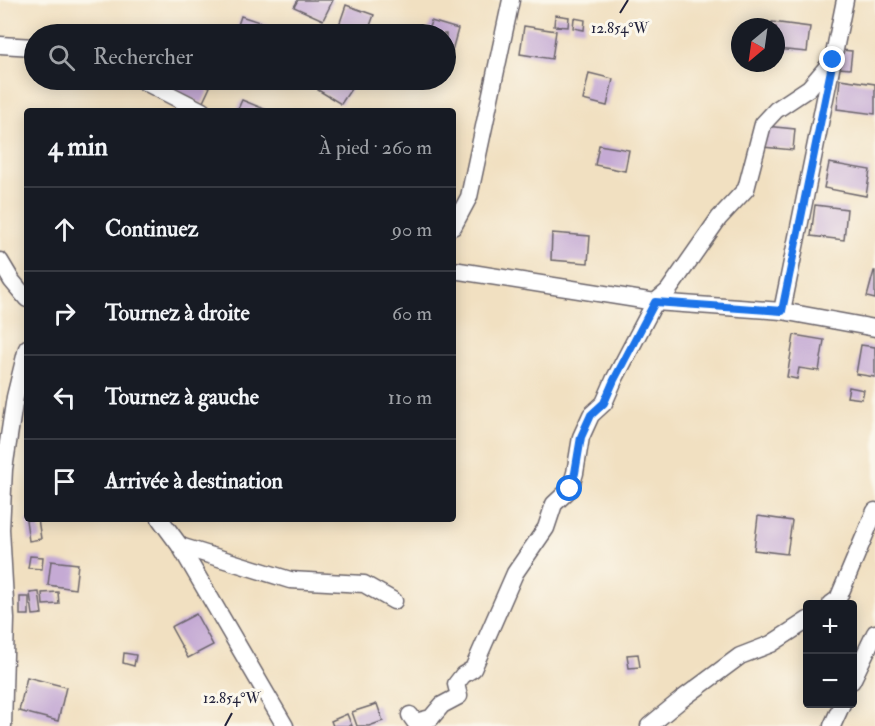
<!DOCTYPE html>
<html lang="fr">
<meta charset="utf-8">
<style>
body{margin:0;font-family:"IM FELL Double Pica",serif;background:#242831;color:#f1f3f6}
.controls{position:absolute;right:18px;bottom:18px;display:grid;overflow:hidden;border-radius:6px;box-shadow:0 3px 15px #0003}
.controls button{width:54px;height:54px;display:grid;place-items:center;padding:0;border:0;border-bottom:2px solid #363941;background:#171b24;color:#f1f3f6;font:30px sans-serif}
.compass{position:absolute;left:731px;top:18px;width:54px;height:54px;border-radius:50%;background:#171b24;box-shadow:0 3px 15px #0003;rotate:209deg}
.stop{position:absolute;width:18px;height:18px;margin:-14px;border:4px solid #1a73e8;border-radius:50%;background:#fff}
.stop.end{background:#1a73e8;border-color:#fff;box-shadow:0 2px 6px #0008}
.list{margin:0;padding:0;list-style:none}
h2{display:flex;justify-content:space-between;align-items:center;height:78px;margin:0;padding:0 24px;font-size:26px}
h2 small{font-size:20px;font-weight:400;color:#9ea1a6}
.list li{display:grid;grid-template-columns:39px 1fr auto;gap:18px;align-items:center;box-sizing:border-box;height:84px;padding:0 24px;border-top:2px solid #363941}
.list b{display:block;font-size:22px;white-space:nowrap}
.list em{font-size:20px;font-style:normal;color:#9ea1a6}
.icon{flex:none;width:33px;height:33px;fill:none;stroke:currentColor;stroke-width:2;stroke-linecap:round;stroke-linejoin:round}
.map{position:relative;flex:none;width:875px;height:726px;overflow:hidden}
.search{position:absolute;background:#171b24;box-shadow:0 3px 15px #0003;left:24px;top:24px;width:432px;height:66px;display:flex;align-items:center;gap:15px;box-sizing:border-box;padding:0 21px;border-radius:33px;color:#9ea1a6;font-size:22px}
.panel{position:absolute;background:#171b24;box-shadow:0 3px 15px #0003;left:24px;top:108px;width:432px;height:414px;border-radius:6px}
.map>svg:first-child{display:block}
.building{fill:#c5aad4}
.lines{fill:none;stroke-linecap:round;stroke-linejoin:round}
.street-casing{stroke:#6a646a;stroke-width:19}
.street{stroke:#fff;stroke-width:16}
.route{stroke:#1a73e8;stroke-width:8}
.ticks{fill:none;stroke:#22223b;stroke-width:2}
.ticks-label{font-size:15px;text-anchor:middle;fill:#22223b;stroke:#fbf7ec;stroke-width:6;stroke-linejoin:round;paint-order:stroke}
</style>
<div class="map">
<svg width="875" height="726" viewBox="0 0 875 726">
<rect width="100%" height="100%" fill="#fbf7ec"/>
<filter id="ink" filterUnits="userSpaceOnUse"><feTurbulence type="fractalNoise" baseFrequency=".0167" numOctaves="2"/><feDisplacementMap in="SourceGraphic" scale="12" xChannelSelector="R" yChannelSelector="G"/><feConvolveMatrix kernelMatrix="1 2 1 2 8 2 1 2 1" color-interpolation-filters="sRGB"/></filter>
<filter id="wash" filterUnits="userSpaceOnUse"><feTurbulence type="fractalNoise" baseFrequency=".008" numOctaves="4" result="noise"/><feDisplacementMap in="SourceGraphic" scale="24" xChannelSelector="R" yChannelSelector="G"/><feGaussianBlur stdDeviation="1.35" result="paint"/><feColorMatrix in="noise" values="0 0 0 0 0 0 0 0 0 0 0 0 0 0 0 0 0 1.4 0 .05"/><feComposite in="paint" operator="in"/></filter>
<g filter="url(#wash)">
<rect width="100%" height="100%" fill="#f1e0c1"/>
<g id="blocks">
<g class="building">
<path d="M298 0H333L323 20 294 7Z"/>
<path d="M346 5 374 15 367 34H347L337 31Z"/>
<path d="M555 15 569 17 568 27 554 26Z"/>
<path d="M241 16 268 25 265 34H235Z"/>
<path d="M574 18 585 20 584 30 573 28Z"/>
<path d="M431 21 458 29 450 58 446 56V34H427Z"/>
<path d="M772 22 810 27 807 52 776 49V27H772Z"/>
<path d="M524 26 556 31 552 59 520 54Z"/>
<path d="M840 50 852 51 850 69 839 68Z"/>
<path d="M589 73 613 79 607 106 583 100Z"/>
<path d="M840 79 875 84V114L837 109Z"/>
<path d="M152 80H195L210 87 202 104Z"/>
<path d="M325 80H350L355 83 341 104 318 90Z"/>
<path d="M242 100 269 111H237Z"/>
<path d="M765 126 795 129 793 150 763 147Z"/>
<path d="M599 145 629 150 625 171 595 165Z"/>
<path d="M829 163 870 170 866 196 824 188Z"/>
<path d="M815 205 847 209 844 240 811 236Z"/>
<path d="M552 233 590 236 588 263 551 260Z"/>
<path d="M874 271H875V299L867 297Z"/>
<path d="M794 335 824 340 819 371 799 368 797 379 787 377Z"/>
<path d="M861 345 875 347V377L856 374Z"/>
<path d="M849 387 864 390 862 399 847 397Z"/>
<path d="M758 516 792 521 787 554 754 550Z"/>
<path d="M38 519 41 539 29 541 26 520Z"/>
<path d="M30 556 43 557 42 569 28 568Z"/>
<path d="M51 561 78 564 75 589 48 585Z"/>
<path d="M39 592 42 614 33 615 30 593Z"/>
<path d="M58 592 59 604 43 605 42 593Z"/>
<rect x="20" y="597" width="9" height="18"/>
<path d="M196 614 213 645 188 658 171 627Z"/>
<path d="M124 653 136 655 134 666 123 663Z"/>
<path d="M638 654 640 667 629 668 627 655Z"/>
<path d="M27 677 66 687 58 721 19 711Z"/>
<path d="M377 704 383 721 369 726H357L352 712Z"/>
<path d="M347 714 352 726H333L331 721Z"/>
</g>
</g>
</g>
<g filter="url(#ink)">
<use href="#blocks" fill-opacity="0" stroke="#6a646a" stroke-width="1.5"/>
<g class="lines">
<g class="street-casing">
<g id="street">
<path d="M0 45 34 47"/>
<path d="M141 80 202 111"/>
<path d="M453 227 469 197 511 0"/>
<path d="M0 261 12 281 27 299"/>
<path d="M453 270 655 302 782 311 875 328"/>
<path d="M782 311 845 0"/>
<path d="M160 519 180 546 285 726"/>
<path d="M180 546 290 580 364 584 394 601"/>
<path d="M831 604 838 599 875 511"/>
<path d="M852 681 875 633"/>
<path d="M410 715 415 722 431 718 442 705 459 696 456 684 463 675 473 669 515 573 546 528 554 504 570 489 575 473 581 437 591 415 604 403 614 380 655 302 668 291 719 218 746 189 763 124 776 110 809 88 833 60"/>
<path d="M3 726 6 619 1 529 4 469 15 397 27 348"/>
<path d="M649 726 682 699 740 656 771 644 808 620"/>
<path d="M832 726 842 704"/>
</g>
</g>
<use href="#street" class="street"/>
</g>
</g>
<g class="lines" filter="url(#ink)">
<path class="route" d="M570 489 575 473 581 437 591 415 604 403 614 380 655 302 782 311 833 60"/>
</g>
<path class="ticks" d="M620 13 628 0M225 726 232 713"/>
<g class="ticks-label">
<text x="620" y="33">12.854°W</text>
<text x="232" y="703">12.854°W</text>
</g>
</svg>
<div class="controls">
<button>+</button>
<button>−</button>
</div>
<svg class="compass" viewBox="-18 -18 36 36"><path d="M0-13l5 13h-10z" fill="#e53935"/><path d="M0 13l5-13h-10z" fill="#9ea1a6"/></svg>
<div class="stop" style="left:570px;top:489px"></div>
<div class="stop end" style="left:833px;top:60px"></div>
<div class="search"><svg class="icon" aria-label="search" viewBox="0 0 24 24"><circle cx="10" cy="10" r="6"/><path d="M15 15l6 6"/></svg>Rechercher</div>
<section class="panel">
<h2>4 min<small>À pied · 260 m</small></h2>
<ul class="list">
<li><svg class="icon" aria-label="ahead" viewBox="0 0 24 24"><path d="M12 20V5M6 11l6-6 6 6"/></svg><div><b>Continuez</b></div><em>90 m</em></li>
<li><svg class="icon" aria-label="right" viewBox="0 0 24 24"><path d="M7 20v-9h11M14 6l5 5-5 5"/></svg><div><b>Tournez à droite</b></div><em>60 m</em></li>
<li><svg class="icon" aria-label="left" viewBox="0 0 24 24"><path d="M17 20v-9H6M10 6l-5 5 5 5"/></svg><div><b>Tournez à gauche</b></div><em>110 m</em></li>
<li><svg class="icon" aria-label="arrive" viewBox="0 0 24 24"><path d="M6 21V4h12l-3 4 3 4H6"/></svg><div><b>Arrivée à destination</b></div></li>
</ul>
</section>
</div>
